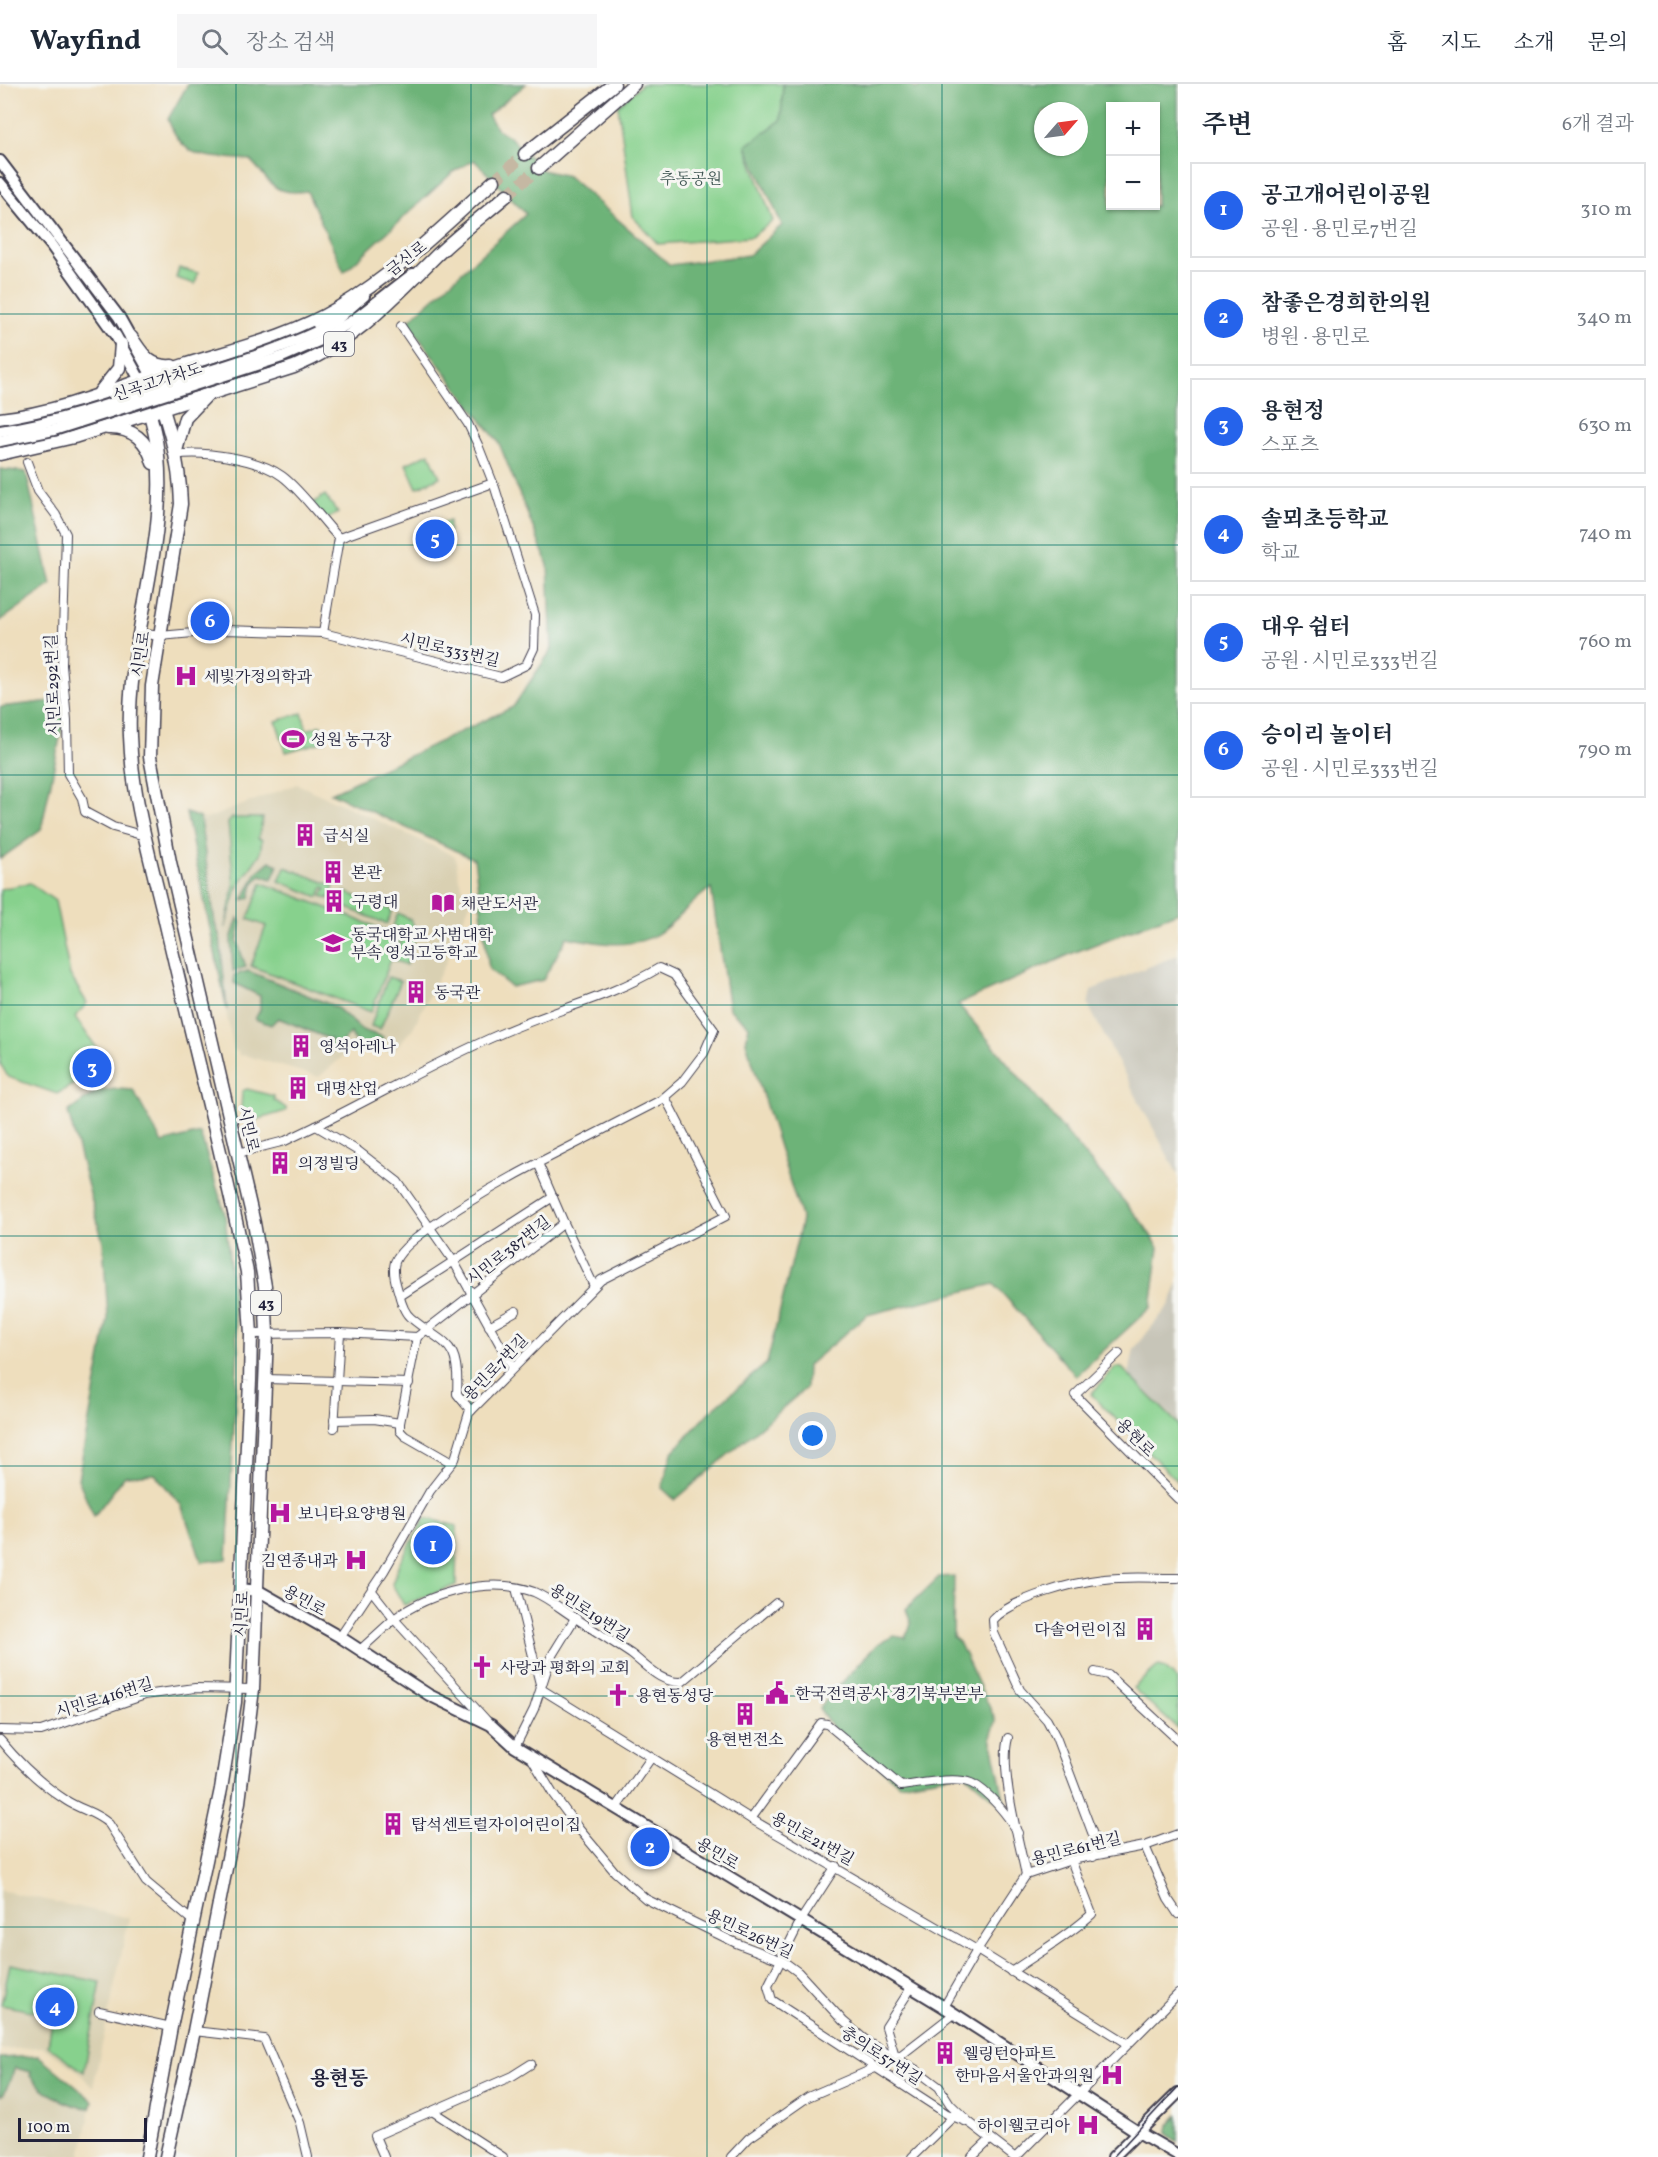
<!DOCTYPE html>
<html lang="ko">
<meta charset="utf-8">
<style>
body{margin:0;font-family:Vollkorn,"Noto Serif KR",serif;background:#f6f6f7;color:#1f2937}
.controls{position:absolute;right:18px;top:18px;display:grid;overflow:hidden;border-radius:0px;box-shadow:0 2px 4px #0004}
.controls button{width:54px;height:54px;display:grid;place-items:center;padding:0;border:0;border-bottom:2px solid #e0e1e3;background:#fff;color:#1f2937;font:30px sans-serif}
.compass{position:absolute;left:1034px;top:18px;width:54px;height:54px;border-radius:50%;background:#fff;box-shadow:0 2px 4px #0004;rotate:62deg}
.scale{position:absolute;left:18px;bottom:15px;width:129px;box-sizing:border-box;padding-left:6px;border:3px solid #22223b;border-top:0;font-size:16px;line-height:21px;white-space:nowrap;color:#22223b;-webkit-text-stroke:4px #f6f6f2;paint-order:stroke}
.you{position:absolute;left:813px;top:1352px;width:21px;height:21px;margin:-15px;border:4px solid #fff;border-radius:50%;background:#1a73e8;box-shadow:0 0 0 9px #1a73e833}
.badge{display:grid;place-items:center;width:39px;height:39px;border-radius:50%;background:#2563eb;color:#fff;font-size:20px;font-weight:700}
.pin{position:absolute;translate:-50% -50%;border:3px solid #fff;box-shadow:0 2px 6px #0006}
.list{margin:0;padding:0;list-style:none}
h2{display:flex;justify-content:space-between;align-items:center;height:78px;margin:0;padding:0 24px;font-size:26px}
h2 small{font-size:20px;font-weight:400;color:#747a83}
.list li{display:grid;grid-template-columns:39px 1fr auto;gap:18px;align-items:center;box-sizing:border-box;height:96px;margin:0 12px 12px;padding:0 12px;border:2px solid #e0e1e3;border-radius:0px}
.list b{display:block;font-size:22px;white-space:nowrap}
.list p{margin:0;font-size:20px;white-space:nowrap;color:#747a83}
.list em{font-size:20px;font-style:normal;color:#747a83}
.icon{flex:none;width:33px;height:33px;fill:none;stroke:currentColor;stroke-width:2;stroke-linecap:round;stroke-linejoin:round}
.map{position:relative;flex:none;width:1178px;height:2073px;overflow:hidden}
header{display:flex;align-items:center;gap:36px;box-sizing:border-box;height:84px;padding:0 30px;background:#fff;border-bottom:2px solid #e0e1e3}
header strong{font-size:28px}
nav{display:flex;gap:33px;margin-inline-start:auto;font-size:21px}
.search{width:420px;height:54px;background:#f6f6f7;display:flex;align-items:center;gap:15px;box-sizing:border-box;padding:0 21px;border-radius:0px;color:#747a83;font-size:22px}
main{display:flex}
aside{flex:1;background:#fff}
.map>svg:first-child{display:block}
.built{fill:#d9d0b2}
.industrial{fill:#c7c5b8}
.green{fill:#87d18d;stroke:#547a64;stroke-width:1.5}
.forest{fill:#6db378;stroke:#486a5a;stroke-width:1.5;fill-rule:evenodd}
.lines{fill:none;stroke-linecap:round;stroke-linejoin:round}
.primary-tunnel{stroke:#c5b8a3;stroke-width:12;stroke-dasharray:12 6;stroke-linecap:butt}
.minor-casing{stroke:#413e4e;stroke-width:10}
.tertiary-casing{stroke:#413e4e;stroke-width:14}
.secondary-casing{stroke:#413e4e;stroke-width:14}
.primary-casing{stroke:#413e4e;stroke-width:15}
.minor{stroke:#fff;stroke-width:8}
.tertiary{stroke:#fff;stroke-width:10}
.secondary{stroke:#fff;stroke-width:10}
.primary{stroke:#fff;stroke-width:12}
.tram{stroke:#22223b;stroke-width:1.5}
.tertiary-bridge-casing{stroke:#413e4e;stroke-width:14;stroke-linecap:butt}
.tertiary-bridge{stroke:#fff;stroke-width:10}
.grid{fill:none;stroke:#0f766e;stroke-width:1.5;stroke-opacity:0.55}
.labels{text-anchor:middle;stroke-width:6;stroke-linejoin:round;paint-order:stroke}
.shield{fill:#f6f6f2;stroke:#626272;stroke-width:1.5}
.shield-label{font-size:15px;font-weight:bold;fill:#22223b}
.park-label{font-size:16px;fill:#405754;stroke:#f6f6f2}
.street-label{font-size:16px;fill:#22223b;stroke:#f6f6f2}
.poi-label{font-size:16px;fill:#22223b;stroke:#f6f6f2;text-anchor:start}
.quarter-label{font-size:20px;font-weight:bold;fill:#22223b;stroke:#f6f6f2}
</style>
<header>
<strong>Wayfind</strong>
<div class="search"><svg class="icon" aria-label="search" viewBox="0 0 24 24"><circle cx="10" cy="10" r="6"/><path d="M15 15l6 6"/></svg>장소 검색</div>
<nav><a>홈</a><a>지도</a><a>소개</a><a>문의</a></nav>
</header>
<main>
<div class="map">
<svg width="1178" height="2073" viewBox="0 0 1178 2073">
<rect width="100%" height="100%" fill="#f6f6f2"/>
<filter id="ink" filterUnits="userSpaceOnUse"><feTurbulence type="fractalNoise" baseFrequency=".0167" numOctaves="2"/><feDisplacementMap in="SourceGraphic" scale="12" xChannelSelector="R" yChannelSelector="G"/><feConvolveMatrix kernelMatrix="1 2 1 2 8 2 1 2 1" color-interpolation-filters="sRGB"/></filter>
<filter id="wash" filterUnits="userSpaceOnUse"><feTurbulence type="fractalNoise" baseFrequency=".008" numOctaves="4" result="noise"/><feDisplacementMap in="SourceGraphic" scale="24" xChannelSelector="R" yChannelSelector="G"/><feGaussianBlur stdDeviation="1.35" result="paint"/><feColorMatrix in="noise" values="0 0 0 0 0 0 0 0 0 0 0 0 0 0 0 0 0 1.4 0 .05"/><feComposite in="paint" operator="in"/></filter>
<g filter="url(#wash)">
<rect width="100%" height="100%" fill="#eedebd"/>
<g class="built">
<path d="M297 700 455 772 459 795 470 819 446 878 413 944 394 966 356 961 319 993 244 971 239 972 238 967H234L185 727 206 735Z"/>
<path d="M0 1806 129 1834 93 2003 76 1986 42 1963 0 1966Z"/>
<path d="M41 1976 70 2000 91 2024 81 2073H0V1979Z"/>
</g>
<g class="industrial">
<path d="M1178 871V1091L1088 921 1091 906Z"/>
<path d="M1178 1198V1338L1129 1290 1134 1265 1170 1220Z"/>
</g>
<g class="green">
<path d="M642 0H783L781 36 746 63 773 137 751 153 658 160 633 133 618 22Z"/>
<path d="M179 184 198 189 195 200 176 194Z"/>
<path d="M429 369 440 393 417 404 406 380Z"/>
<path d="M325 411 338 429 325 436 313 419Z"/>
<path d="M449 437 448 472 424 464 419 446Z"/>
<path d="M192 531 229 534 228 542 191 539Z"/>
<path d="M302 629 307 646 321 641 326 657 286 668 276 637Z"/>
<path d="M232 734H263L258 754 262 756 260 770 238 802 225 844 234 801 228 739Z"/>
<path d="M285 783 334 802 329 815 322 812 326 804 323 803 319 813 279 797Z"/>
<path d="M30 799 55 817 70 891 87 919 75 933 108 980 57 1010 8 993 0 979V805Z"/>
<path d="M262 799 400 852 371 928 251 882 266 842 248 835Z"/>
<path d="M345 808 392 826 387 840 340 821Z"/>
<path d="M398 829 411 836 417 849 406 881 394 876 404 850 402 845 393 842Z"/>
<path d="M388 893 401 897 380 945 371 942Z"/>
<path d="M247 1005 274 1012V1016L286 1024V1027L256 1036 241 1026 242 1007Z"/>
<path d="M1116 1283 1122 1284 1178 1340V1398L1091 1310Z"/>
<path d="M425 1434 457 1442 456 1501 404 1521 392 1500 399 1480Z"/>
<path d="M1158 1582 1165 1584 1178 1596V1645L1133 1604Z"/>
<path d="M10 1880 101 1898 84 1988 48 1962 53 1931 1 1921Z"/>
</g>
<g class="forest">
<path d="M188 0H526L488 31 498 46 510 53 542 86 568 92 670 181 749 171 782 141 746 62 781 36 783 0H910L916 5 924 0H1178V828L1073 869 958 920 1144 1141 1159 1164 1151 1223 1076 1292 994 1200 867 1231 807 1282 806 1304 675 1416 662 1404 672 1369 709 1328 767 1279 802 1136 746 958 749 942 729 925 711 804C693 816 679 834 662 847 634 867 597 859 567 853L543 896 511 903 489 885 474 775 331 709 513 623 552 565 548 481 499 359 407 238 526 130 474 76 453 88 344 188 307 107C271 112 272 98 250 76 210 71 184 80 168 35ZM1110 22H1156V122H1110ZM1043 27H1079V63H1043Z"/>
<path d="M0 385 26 388 51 501 0 537Z"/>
<path d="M68 615 41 746 0 775V623Z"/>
<path d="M186 729 200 734 215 840 220 853 227 926Z"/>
<path d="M270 777 278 781 272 795 261 791 253 800 250 814 243 816 257 788Z"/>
<path d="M238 834 241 840 237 857 246 883 233 887 231 855Z"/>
<path d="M248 887 336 923 362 946 383 953 381 962 394 966 356 960 351 949 331 968 328 967 332 956 278 934 271 941 255 935 260 926V912L234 899V891Z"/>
<path d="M117 1005 133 1006 162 1059 200 1049 225 1130 238 1266 227 1475 202 1478 181 1421 155 1390 125 1392 94 1432 78 1395 108 1234 103 1158 68 1028 97 1007Z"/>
<path d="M954 1492 953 1553 959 1558 996 1637 991 1653 1006 1725 964 1689 899 1700 832 1643 819 1624 877 1560 894 1552 905 1554 911 1540 906 1525 939 1493Z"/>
<path d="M39 1972 93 2017 91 2024C67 2023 45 2009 30 1992L31 1988 15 1984 4 2010 0 2012V1974Z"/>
<path d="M1178 2031V2058C1162 2049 1167 2042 1178 2031Z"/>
</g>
</g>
<g filter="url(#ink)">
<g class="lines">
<g class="primary-tunnel">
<path d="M494 97 525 70"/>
<path d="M507 111 539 84"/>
</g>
<g class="minor-casing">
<g id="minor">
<path d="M175 371C203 366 259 375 282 392 300 405 323 437 339 454L323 549"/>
<path d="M27 378 38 407 56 431 66 450 62 581 67 636 68 690 82 714 85 728 113 743 145 752"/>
<path d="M339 454 493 399"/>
<path d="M139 549 160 552 226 546 323 549 501 593 526 581 534 564 535 531 495 404 478 361 468 340 401 242"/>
<path d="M238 1069 285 1057 316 1042 358 1067 398 1098 454 1178 513 1284"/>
<path d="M564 1139 594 1202"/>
<path d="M400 1212 553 1113"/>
<path d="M489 1242 516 1227"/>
<path d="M251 1250 340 1249 417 1253 564 1139 538 1079 661 1016 682 998 704 969 714 946 674 891 659 884C609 914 553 926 500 950 437 977 377 1012 316 1042"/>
<path d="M1119 1269 1075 1311 1178 1415"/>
<path d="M266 1295 409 1299"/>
<path d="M471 1327 457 1310C460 1256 446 1263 411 1234 404 1229 401 1218 399 1210 396 1200 392 1188 395 1178 404 1151 511 1093 538 1079"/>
<path d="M334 1336 374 1335 400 1339V1347L405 1352 452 1379"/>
<path d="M400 1339 417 1253"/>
<path d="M334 1344 340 1249"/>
<path d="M516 1504 541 1604"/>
<path d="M340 1553 384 1487 430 1407 455 1375 469 1329 601 1196 726 1132 665 1013"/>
<path d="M360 1566 394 1535 372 1507"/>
<path d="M1095 1588 1108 1591 1178 1656"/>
<path d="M541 1605 751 1735 977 1866 1127 1959"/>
<path d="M488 1638 394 1535C430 1508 490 1492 534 1508 550 1515 562 1526 577 1535 595 1547 613 1558 631 1570 647 1582 660 1599 682 1598L776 1519"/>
<path d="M0 1646 41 1647 145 1611 195 1604 253 1605"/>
<path d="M1008 1654C999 1685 1019 1757 1026 1791"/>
<path d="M0 1656C19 1679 42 1701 67 1717 81 1726 96 1728 109 1740L146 1798 195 1839"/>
<path d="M515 1663 534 1625 551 1573 575 1534"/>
<path d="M532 1675 553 1710 579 1745 615 1788 646 1815 736 1859 783 1877 798 1888 843 1937 869 1959 915 1985 939 2003 950 2020 970 2039"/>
<path d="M616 1724 651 1674"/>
<path d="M751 1735 821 1639 827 1640 901 1702C919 1700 955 1692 971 1699 988 1706 1010 1734 1018 1749"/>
<path d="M1145 1762 1168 1815 1178 1830"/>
<path d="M1093 1773 1095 1756 1056 1653 1047 1636 1020 1606 994 1549 993 1536C1013 1514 1074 1498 1104 1495 1128 1492 1154 1494 1178 1494"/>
<path d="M836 1782 801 1836 768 1902 772 1916 947 2030 970 2039 1014 2073"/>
<path d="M1011 1888C1038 1869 1067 1853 1092 1830L1071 1776"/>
<path d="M944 1923 977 1866 1026 1791 1071 1776 1145 1762 1178 1750"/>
<path d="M99 1927 171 1943"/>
<path d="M194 1947 264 1955 300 2039 308 2073"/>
<path d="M896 1975 886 1943 911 1904"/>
<path d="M432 2027 503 2073"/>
<path d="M384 2073 375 2052 512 1992 531 1980"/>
<path d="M731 2073 749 2054 808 2013 896 1975 954 1930"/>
<path d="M912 2073 956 2030"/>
<path d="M972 2073 990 2056"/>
<path d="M1016 2073 1178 1910"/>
</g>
</g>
<g class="tertiary-casing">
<g id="tertiary">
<path d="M0 77 119 233 152 292"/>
<path d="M0 99 51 161 116 252 140 296"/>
<path d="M316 248 336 236 364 212"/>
<path d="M321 256 355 235 413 190"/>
<path d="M240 1505 259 1507 340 1553 429 1611 491 1641 515 1663 944 1923 1138 2048"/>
</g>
</g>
<g class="secondary-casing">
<g id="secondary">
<path d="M1138 2048 1178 2071"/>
<path d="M1113 2073 1178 2009"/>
</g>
</g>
<g class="primary-casing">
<g id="primary">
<path d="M525 70 614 0"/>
<path d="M539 84 634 0"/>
<path d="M131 253C142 269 149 284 172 282"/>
<path d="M152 292C166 333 180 375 181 420L152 602 150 673 170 778 254 1139 265 1202 267 1250 253 1605 239 1718 194 1947 166 2073"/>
<path d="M140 296C147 321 156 346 158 372 167 467 126 558 130 652 132 713 150 773 164 832 191 951 222 1068 247 1188L251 1250 250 1297 235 1618 221 1705 171 1943 147 2073"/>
<path d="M100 308 119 284 121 260"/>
<path d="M0 335C63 328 124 301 184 281 235 265 292 252 338 224 395 190 445 141 494 97"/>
<path d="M108 344C132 343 148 357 153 379"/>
<path d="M176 367 185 334 205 313"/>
<path d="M0 370 74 353 294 283C353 259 393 215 437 171 459 150 484 131 507 111"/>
</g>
</g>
<use href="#minor" class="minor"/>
<use href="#tertiary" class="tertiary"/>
<use href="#secondary" class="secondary"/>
<use href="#primary" class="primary"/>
<path class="tram" d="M1113 2073 1178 2003"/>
<g class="tertiary-bridge-casing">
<g id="tertiary-bridge">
<path d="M0 347C62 338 122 316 182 296 227 281 273 268 316 248"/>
<path d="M0 357 54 346 282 273 321 256"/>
</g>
</g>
<use href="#tertiary-bridge" class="tertiary-bridge"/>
</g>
</g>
<path class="grid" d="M236 0V2073M471 0V2073M707 0V2073M942 0V2073M0 230H1178M0 461H1178M0 691H1178M0 921H1178M0 1152H1178M0 1382H1178M0 1612H1178M0 1843H1178"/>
<defs>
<g id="hospital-bare" transform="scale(1.8)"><path d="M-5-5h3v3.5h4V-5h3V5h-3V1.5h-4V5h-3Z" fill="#b5179e" stroke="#f6f6f2" stroke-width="2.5" paint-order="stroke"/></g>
<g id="stadium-bare" transform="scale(1.8)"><path d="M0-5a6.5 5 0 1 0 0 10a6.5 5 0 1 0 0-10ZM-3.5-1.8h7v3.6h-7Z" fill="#b5179e" stroke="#f6f6f2" stroke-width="2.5" paint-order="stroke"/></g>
<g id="building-bare" transform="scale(1.8)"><path d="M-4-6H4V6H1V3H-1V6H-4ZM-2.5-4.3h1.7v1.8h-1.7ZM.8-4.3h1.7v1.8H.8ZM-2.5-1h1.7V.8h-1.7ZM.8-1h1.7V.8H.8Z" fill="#b5179e" stroke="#f6f6f2" stroke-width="2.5" paint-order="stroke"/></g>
<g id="library-bare" transform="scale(1.8)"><path d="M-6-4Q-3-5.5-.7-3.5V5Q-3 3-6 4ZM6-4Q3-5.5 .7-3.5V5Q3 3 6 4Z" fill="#b5179e" stroke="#f6f6f2" stroke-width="2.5" paint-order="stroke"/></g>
<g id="school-bare" transform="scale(1.8)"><path d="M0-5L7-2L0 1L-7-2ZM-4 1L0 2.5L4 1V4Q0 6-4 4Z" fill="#b5179e" stroke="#f6f6f2" stroke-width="2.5" paint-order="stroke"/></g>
<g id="church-bare" transform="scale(1.8)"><path d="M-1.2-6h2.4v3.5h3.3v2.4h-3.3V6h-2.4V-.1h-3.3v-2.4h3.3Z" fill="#b5179e" stroke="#f6f6f2" stroke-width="2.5" paint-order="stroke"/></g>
<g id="civic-bare" transform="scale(1.8)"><path d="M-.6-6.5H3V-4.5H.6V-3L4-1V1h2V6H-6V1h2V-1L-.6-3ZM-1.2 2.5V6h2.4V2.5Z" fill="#b5179e" stroke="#f6f6f2" stroke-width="2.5" paint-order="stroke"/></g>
</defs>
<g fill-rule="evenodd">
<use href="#hospital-bare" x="186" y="592"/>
<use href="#stadium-bare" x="293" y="655"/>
<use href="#building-bare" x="305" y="751"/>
<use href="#building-bare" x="333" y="788"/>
<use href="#building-bare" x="334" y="817"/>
<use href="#library-bare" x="443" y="819"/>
<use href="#school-bare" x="333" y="859"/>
<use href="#building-bare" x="416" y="908"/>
<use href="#building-bare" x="301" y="962"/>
<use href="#building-bare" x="298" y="1004"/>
<use href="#building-bare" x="280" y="1079"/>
<use href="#hospital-bare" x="280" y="1429"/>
<use href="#hospital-bare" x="356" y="1476"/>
<use href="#building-bare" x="1145" y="1545"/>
<use href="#church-bare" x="482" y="1583"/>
<use href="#civic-bare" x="777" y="1609"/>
<use href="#church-bare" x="618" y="1611"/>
<use href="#building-bare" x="745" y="1630"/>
<use href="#building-bare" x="393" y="1740"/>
<use href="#building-bare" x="945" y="1969"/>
<use href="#hospital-bare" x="1112" y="1991"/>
<use href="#hospital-bare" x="1088" y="2041"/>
</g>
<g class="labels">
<g class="shield">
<rect x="324" y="248" width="30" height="24" rx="4.5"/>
<rect x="251" y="1207" width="30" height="24" rx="4.5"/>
</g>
<g class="shield-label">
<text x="339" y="265">43</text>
<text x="266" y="1224">43</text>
</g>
<g class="park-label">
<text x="691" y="100">추동공원</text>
</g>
<g class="street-label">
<text transform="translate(406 174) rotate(-38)" y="6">금신로</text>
<text transform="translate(157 297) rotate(-18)" y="6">신곡고가차도</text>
<text transform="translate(450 565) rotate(13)" y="6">시민로333번길</text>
<text transform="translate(140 570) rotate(-81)" y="6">시민로</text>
<text transform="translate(52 601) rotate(-92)" y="6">시민로292번길</text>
<text transform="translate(249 1045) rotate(77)" y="6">시민로</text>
<text transform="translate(508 1166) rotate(-38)" y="6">시민로387번길</text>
<text transform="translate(495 1283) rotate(-46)" y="6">용민로7번길</text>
<text transform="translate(1136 1353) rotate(45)" y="6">용현로</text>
<text transform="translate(305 1516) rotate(29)" y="6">용민로</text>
<text transform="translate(590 1528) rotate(33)" y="6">용민로19번길</text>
<text transform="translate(241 1530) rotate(-87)" y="6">시민로</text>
<text transform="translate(104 1613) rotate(-17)" y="6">시민로416번길</text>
<text transform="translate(813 1754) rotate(29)" y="6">용민로21번길</text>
<text transform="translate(1076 1764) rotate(-14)" y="6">용민로61번길</text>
<text transform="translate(718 1769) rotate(31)" y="6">용민로</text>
<text transform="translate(750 1849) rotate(25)" y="6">용민로26번길</text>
<text transform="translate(882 1971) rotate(33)" y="6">충의로57번길</text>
</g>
<g class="poi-label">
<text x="204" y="598">세빛가정의학과</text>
<text x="311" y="661">성원 농구장</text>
<text x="323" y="757">급식실</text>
<text x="351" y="794">본관</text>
<text x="352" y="823">구령대</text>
<text x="461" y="825">채란도서관</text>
<text x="351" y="856">동국대학교 사범대학<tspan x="351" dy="18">부속 영석고등학교</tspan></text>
<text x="434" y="914">동국관</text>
<text x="319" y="968">영석아레나</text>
<text x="316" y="1010">대명산업</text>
<text x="298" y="1085">의정빌딩</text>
<text x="298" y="1435">보니타요양병원</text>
<text x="338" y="1482" text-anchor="end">김연종내과</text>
<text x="1127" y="1551" text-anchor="end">다솔어린이집</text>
<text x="500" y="1589">사랑과 평화의 교회</text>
<text x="795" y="1615">한국전력공사 경기북부본부</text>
<text x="636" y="1617">용현동성당</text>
<text x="745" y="1661" text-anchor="middle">용현변전소</text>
<text x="411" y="1746">탑석센트럴자이어린이집</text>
<text x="963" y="1975">웰링턴아파트</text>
<text x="1094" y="1997" text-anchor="end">한마음서울안과의원</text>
<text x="1070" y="2047" text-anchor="end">하이웰코리아</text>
</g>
<g class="quarter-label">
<text x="339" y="2001">용현동</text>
</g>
</g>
</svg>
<div class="controls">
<button>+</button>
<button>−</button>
</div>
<svg class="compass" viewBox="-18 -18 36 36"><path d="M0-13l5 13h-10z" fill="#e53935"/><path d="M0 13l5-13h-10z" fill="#747a83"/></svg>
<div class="scale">100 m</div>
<div class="you"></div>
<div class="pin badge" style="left:433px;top:1461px">1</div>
<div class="pin badge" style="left:650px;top:1763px">2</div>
<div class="pin badge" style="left:92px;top:984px">3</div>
<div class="pin badge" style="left:55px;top:1923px">4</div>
<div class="pin badge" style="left:435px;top:455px">5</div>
<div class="pin badge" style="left:210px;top:537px">6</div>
</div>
<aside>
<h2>주변<small>6개 결과</small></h2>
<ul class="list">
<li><span class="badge">1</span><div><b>공고개어린이공원</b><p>공원 · 용민로7번길</p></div><em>310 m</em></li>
<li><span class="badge">2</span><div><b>참좋은경희한의원</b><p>병원 · 용민로</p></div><em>340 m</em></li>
<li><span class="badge">3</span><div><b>용현정</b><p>스포츠</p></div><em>630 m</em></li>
<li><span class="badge">4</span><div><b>솔뫼초등학교</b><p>학교</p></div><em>740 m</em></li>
<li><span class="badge">5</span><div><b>대우 쉼터</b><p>공원 · 시민로333번길</p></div><em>760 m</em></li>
<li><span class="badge">6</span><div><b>승이리 놀이터</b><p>공원 · 시민로333번길</p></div><em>790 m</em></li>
</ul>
</aside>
</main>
